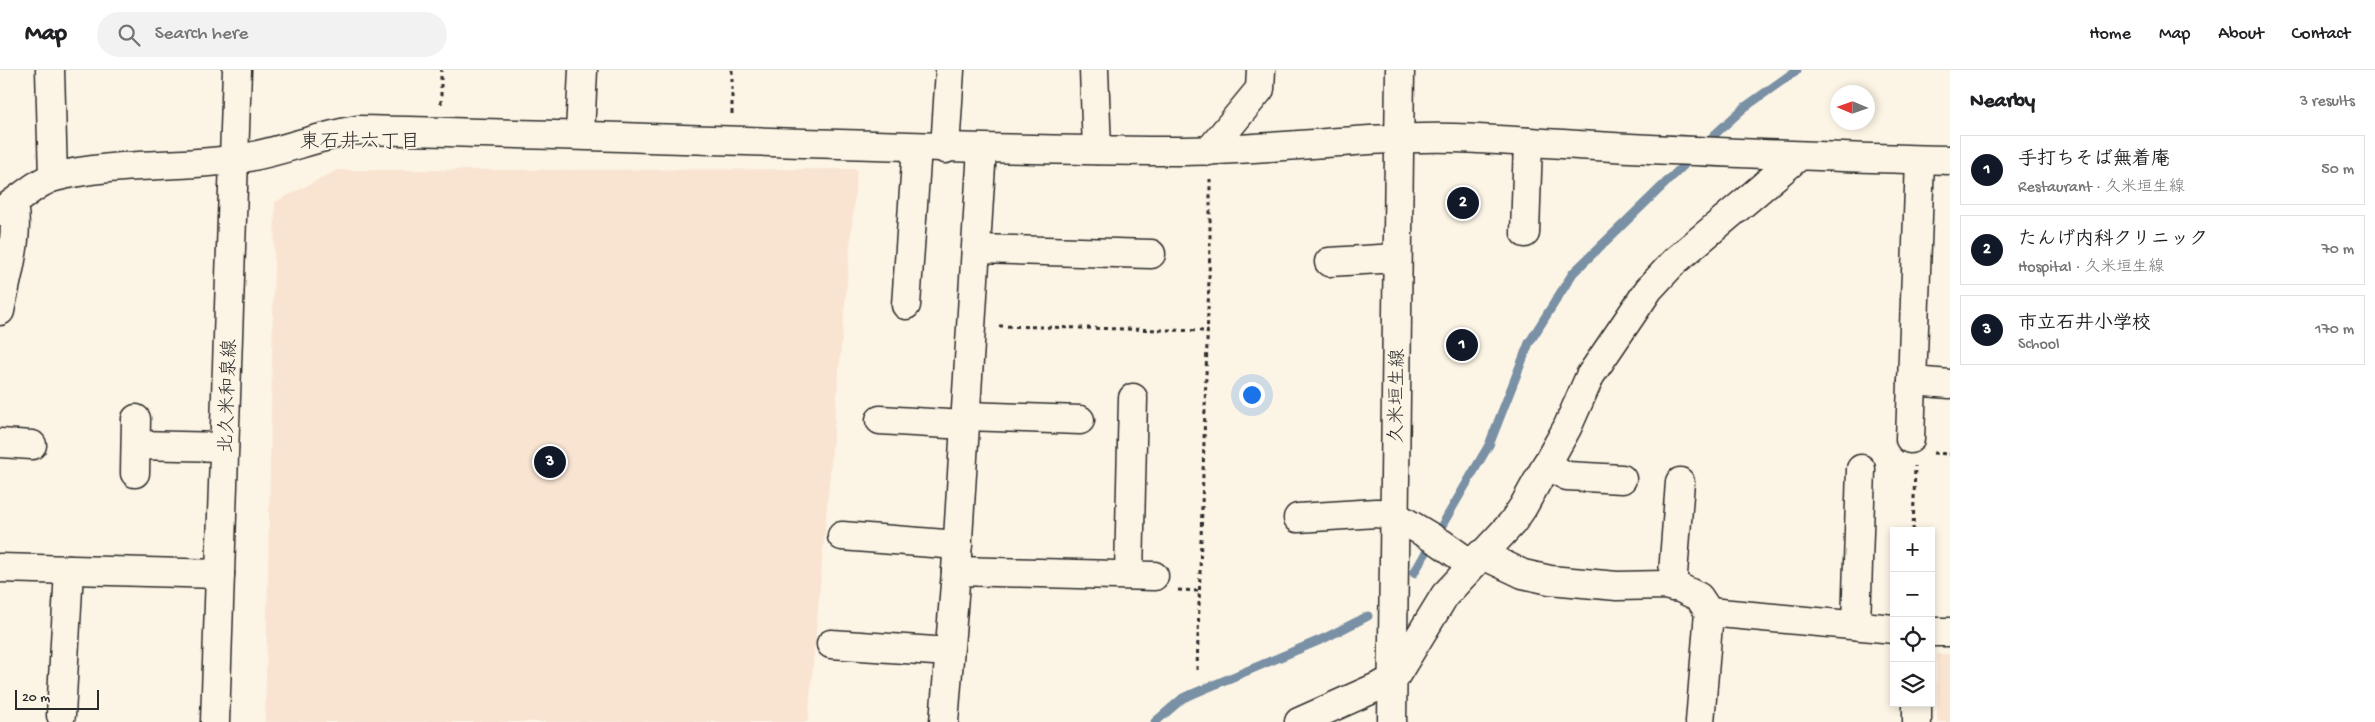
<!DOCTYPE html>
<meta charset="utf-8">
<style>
body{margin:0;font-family:"Gochi Hand","Klee One",sans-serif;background:#f2f2f2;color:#202124}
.controls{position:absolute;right:15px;bottom:15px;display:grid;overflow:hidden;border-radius:0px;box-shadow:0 2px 8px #0003}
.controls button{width:45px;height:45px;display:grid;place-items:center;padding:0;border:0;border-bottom:1px solid #e0e0e0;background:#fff;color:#202124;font:25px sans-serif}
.compass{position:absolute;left:1830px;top:15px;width:45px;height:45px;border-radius:50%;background:#fff;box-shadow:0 2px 8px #0003;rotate:272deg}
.scale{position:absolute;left:15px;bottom:12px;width:84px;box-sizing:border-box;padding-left:5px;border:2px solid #2b2b2b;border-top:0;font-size:14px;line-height:18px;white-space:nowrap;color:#2b2b2b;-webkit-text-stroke:4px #fcf5e5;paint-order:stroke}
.you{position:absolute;left:1251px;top:324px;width:18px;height:18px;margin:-12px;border:4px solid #fff;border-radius:50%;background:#1a73e8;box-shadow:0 0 0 8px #1a73e833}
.badge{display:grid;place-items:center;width:32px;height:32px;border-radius:50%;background:#111827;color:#fff;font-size:16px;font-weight:700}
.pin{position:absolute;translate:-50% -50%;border:2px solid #fff;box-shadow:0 1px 5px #0006}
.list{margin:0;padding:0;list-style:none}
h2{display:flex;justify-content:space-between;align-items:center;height:65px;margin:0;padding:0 20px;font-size:21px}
h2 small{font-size:16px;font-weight:400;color:#757577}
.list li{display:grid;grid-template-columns:32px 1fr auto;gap:15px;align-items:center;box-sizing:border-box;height:70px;margin:0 10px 10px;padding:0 10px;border:1px solid #e0e0e0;border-radius:0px}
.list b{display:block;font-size:19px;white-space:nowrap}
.list p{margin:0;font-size:16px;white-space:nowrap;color:#757577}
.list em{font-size:16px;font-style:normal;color:#757577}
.icon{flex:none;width:28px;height:28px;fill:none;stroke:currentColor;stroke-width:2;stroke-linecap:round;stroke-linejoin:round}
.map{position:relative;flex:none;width:1950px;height:652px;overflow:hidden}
header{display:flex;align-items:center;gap:30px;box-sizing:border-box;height:70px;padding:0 25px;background:#fff;border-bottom:1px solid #e0e0e0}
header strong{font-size:24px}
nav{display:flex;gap:28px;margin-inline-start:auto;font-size:18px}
.search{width:350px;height:45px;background:#f2f2f2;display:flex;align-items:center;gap:12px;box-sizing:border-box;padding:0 18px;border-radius:28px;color:#757577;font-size:19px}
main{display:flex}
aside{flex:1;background:#fff}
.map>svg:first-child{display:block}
.built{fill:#f9e4d2}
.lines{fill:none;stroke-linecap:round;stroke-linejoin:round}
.stream{stroke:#7990a5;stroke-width:9}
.minor-casing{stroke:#2b2b2b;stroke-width:31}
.tertiary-casing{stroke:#2b2b2b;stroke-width:31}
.secondary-casing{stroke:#2b2b2b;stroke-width:31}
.path{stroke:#2b2b2b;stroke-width:3;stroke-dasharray:4 4;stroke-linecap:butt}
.minor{stroke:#fcf5e5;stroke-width:28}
.tertiary{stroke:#fcf5e5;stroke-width:28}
.secondary{stroke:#fcf5e5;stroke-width:28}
.labels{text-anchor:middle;stroke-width:4;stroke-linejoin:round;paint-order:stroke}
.street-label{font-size:19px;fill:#2b2b2b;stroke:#fcf5e5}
.neighbourhood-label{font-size:20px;fill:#2b2b2b;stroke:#fcf5e5}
</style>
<header>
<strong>Map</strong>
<div class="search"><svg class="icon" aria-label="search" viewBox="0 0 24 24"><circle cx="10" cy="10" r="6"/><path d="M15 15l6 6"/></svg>Search here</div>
<nav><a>Home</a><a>Map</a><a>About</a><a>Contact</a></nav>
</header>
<main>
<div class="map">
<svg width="1950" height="652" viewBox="0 0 1950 652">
<rect width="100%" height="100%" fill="#fcf5e5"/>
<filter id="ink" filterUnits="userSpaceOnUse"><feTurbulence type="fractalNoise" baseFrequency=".02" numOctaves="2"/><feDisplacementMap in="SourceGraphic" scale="10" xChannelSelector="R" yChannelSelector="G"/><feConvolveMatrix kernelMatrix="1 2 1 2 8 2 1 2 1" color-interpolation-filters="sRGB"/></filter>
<g filter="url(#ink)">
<g class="built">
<path d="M857 99 808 652H265L275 132 337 100Z"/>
<rect x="1937" y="584" width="13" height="68"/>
</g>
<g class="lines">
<g class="stream">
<path d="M1713 66 1745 37 1797 0"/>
<path d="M1414 503 1489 375 1529 273 1573 203 1684 95"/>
<path d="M1155 652 1183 628 1325 568 1368 546"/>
</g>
<g class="minor-casing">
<g id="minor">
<path d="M50 0 53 107"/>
<path d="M1094 0 1097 80"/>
<path d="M580 64 583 0"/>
<path d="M945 79 950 0"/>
<path d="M1209 81 1260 19 1261 0"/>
<path d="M0 141C18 132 35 112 55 107 111 92 178 98 236 89 277 84 316 66 357 60 627 65 896 79 1166 81 1262 82 1358 66 1454 68 1513 70 1571 75 1630 78 1737 83 1843 88 1950 90"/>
<path d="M1525 163 1528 72"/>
<path d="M977 179 1151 184"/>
<path d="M1329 192 1397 188"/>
<path d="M906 235 917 77"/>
<path d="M0 241C6 209 20 167 13 135"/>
<path d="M1912 311 1950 314"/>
<path d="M966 346 1080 350"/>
<path d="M880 350 965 355"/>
<path d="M1910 369 1920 90"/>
<path d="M0 373 32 375"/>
<path d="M136 375 224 377"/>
<path d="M1546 395 1567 406 1622 409"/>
<path d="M135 403 136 349"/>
<path d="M1298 448 1376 443 1394 445 1441 473 1472 495"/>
<path d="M842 466 958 475"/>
<path d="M1481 484 1523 504 1550 510 1617 516 1665 515 1680 518 1699 527 1709 542 1894 559"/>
<path d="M0 498 220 504"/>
<path d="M956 501 1154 506"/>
<path d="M1129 504 1133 328"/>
<path d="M1672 517 1680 412"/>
<path d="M1856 555 1861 399"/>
<path d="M1931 562H1950"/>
<path d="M831 574 949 582"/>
<path d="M61 645 69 500"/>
<path d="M944 652 956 501 982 79"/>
<path d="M1299 652 1393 610 1445 525 1512 453 1523 437 1567 358 1590 306 1649 219 1675 191 1798 87"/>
<path d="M1700 652 1709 542"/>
<path d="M1917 652V633"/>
</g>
</g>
<g class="tertiary-casing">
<path id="tertiary" d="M215 652 237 0"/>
</g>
<g class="secondary-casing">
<path id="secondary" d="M1392 652 1400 0"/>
</g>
<g class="path">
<path d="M732 0V44"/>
<path d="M441 34V0"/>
<path d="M999 256 1208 261"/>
<path d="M1933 383 1950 384"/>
<path d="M1913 461 1915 396"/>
<path d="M1178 520 1200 521"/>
<path d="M1197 600 1210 175V109"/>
</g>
<use href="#minor" class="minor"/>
<use href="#tertiary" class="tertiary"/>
<use href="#secondary" class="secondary"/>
</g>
</g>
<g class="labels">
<g class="street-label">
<text transform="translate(226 326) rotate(-88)" y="7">北久米和泉線</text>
<text transform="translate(1395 326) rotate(-89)" y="7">久米垣生線</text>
</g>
<g class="neighbourhood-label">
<text x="360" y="77">東石井六丁目</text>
</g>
</g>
</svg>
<div class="controls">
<button>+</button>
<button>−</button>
<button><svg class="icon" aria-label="locate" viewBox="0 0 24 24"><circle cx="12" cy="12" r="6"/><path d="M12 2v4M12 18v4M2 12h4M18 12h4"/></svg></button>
<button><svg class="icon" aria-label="layers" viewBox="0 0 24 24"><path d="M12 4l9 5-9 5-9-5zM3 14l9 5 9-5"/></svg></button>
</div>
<svg class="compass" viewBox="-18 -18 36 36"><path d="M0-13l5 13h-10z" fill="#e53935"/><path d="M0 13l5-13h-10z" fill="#757577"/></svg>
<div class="scale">20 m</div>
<div class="you"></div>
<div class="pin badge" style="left:1462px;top:275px">1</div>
<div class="pin badge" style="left:1463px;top:133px">2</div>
<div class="pin badge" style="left:550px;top:392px">3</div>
</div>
<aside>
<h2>Nearby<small>3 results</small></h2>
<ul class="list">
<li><span class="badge">1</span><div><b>手打ちそば無着庵</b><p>Restaurant · 久米垣生線</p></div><em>50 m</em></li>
<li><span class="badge">2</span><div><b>たんげ内科クリニック</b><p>Hospital · 久米垣生線</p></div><em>70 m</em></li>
<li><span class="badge">3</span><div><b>市立石井小学校</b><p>School</p></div><em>170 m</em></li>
</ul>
</aside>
</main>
